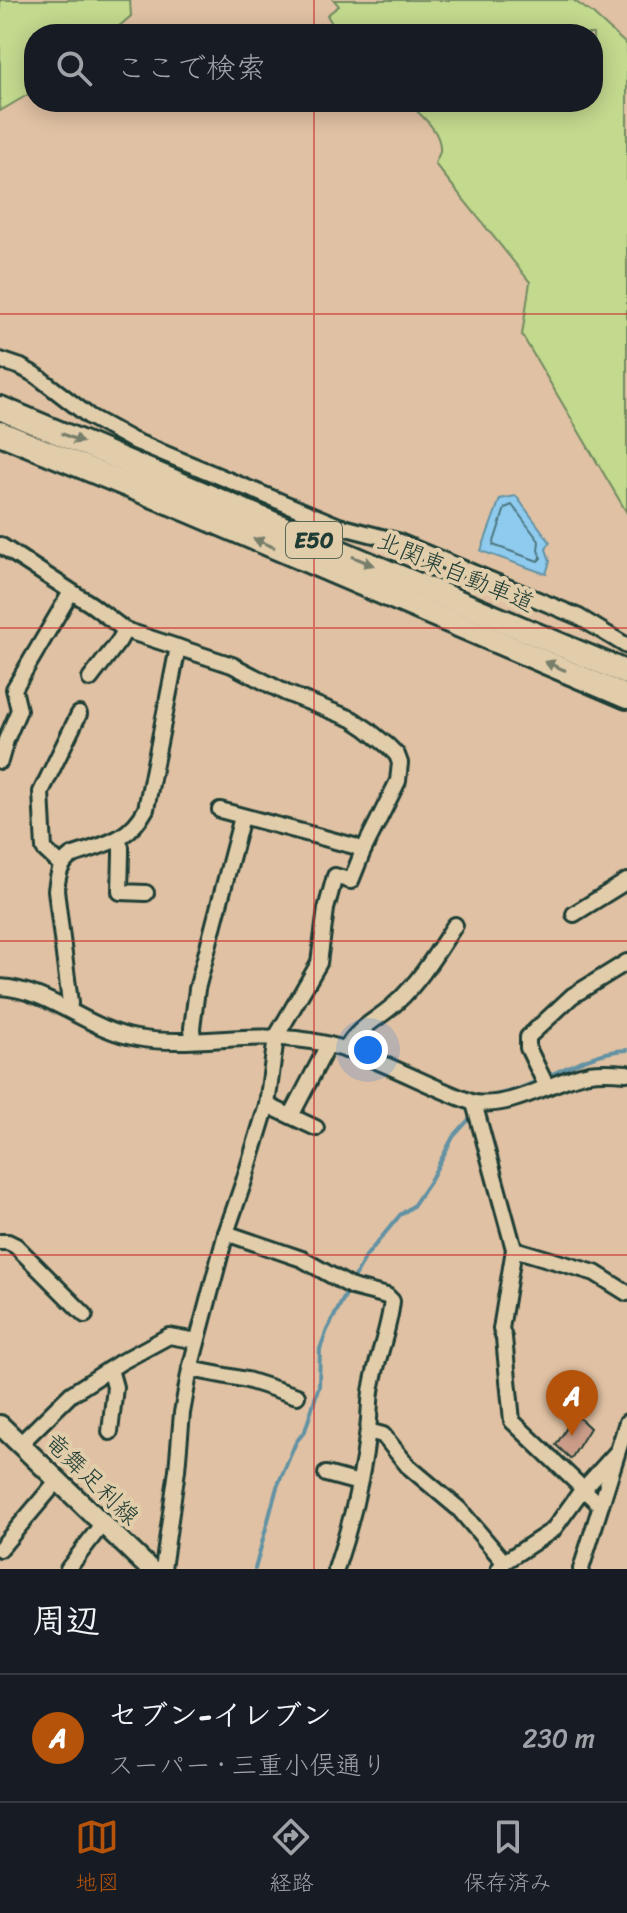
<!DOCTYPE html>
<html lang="ja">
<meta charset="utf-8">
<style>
body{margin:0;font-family:Sriracha,"Klee One",sans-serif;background:#20242c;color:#f1f3f6}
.you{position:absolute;left:368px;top:1050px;width:28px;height:28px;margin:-20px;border:6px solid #fff;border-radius:50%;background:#1a73e8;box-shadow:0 0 0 12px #1a73e833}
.badge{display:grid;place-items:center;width:52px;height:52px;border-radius:50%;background:#b45309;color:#fff;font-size:26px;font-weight:700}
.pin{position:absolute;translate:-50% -66px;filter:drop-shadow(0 2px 4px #0008)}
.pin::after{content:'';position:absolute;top:42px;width:28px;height:24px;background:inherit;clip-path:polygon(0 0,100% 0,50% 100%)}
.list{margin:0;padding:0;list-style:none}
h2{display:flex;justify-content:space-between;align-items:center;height:104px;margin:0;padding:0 32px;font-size:34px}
h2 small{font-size:26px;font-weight:400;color:#9ea1a6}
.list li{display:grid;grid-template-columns:52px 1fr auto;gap:24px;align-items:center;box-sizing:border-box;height:128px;padding:0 32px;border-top:2px solid #363941}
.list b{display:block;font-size:30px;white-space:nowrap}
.list p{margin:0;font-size:26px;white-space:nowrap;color:#9ea1a6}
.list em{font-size:26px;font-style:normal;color:#9ea1a6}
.icon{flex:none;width:44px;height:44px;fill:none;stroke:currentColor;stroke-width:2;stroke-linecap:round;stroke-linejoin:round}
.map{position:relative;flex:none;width:627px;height:1569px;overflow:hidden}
.search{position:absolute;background:#171b24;box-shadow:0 4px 20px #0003;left:24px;right:24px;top:24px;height:88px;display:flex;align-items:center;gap:20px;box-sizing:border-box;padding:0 28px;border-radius:32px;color:#9ea1a6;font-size:30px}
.sheet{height:232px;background:#171b24}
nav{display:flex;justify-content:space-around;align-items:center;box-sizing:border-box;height:112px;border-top:2px solid #363941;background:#171b24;font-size:22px;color:#9ea1a6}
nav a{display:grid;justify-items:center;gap:4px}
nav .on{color:#b45309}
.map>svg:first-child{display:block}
.green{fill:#c3d98e;stroke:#718b61;stroke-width:2}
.water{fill:#8fcbef;stroke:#6292a4;stroke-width:2}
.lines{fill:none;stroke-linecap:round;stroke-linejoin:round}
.shore{stroke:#4c767f;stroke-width:2}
.stream{stroke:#6292a4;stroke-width:4}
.building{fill:#cb9d89;stroke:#1f3d34;stroke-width:2}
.minor-casing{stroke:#1f3d34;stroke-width:20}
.major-casing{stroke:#1f3d34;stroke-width:24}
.highway-casing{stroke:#1f3d34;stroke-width:28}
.minor{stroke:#e2cdab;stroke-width:14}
.major{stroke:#e2cdab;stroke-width:18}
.highway{stroke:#e2cdab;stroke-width:22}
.oneway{fill:#777e6a}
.grid{fill:none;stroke:#cd2929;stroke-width:2;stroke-opacity:0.55}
.labels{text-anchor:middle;stroke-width:8;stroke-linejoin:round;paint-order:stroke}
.shield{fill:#e2cdab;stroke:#5a6858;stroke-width:2}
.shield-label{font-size:22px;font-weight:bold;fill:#1f3d34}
.street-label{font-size:24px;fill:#1f3d34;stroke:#e2cdab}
</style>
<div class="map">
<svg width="627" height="1569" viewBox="0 0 627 1569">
<rect width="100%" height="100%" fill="#e0c1a3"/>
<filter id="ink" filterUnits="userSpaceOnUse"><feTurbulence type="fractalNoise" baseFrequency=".0125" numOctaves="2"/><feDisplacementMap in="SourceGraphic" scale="16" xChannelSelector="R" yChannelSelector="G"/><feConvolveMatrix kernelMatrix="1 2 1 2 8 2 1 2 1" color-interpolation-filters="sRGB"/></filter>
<g filter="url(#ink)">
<g class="green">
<path d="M0 0H130L131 16 110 34H34V91L0 111Z"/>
<path d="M334 0H573L592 13 627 45V513L522 335 530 282 435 164C436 160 439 156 440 151 442 131 420 114 407 102H593V34H338L327 15 339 6Z"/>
</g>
<path class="water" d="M516 496 550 542 546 549 550 561 546 574 481 551 500 499Z"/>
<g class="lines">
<path class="shore" d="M512 505 539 541 538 550 541 558 538 561 493 545 505 508Z"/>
<g class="stream">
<path d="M486 1100C494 1093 505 1093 515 1090 552 1077 587 1052 627 1050"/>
<path d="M352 1282 366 1256 400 1215 413 1206 430 1181 453 1137 472 1116"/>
<path d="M255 1569 277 1487 296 1442 305 1431 319 1386 320 1349 327 1330 348 1290"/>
</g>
</g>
<path class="building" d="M575 1414 590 1428 571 1459 556 1445Z"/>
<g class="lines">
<g class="minor-casing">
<g id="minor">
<path d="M0 360 21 367 37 376 90 417 132 440 339 526 397 541 579 617 627 646"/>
<path d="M0 545 92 605 125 630 232 665 286 693 352 719 367 729 388 746 397 755 400 763 398 781 363 851 354 846 220 810"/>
<path d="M90 679 119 641 125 630"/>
<path d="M0 761 6 740 19 710 14 689 71 592"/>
<path d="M116 840 121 847V854L120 892 146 893"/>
<path d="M62 866 44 849 41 792 79 714"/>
<path d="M574 914 627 881"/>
<path d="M0 987C51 990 88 1030 137 1038 189 1047 243 1033 296 1039 360 1045 415 1082 474 1103 515 1108 550 1081 589 1073 602 1071 614 1072 627 1073"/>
<path d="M69 1009 70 1003 56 890C58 876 59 865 71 856 104 844 128 842 146 809L178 647"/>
<path d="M193 1040 192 1028 197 989 242 817"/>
<path d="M346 1050C356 1027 380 1019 397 1002 421 980 437 952 455 925"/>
<path d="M547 1087 528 1048V1037L572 996 627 962"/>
<path d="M474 1103 514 1249 501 1329 504 1338 512 1421 600 1505"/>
<path d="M267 1105 316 1128"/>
<path d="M291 1116 328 1045"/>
<path d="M226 1233 302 1259 352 1287 387 1296 392 1301C389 1331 377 1357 372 1386 369 1400 370 1415 368 1429 363 1477 351 1524 336 1569"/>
<path d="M0 1242H8L16 1246 85 1315"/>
<path d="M514 1249 595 1273 627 1293"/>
<path d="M110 1369 115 1387 110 1432"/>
<path d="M190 1369 247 1380 297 1396"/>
<path d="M368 1431 383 1435 408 1466 459 1509 504 1562"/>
<path d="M20 1444 71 1394 121 1362 169 1336 197 1341"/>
<path d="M326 1474 359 1483"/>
<path d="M0 1549 58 1480"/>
<path d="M68 1569 103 1523"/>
<path d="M163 1569 177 1470 182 1413 190 1369 226 1233 244 1181 267 1105 276 1037 319 963 326 909 335 876 351 881 363 851"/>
<path d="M499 1569 504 1562 553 1530 579 1494 616 1453"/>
<path d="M581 1569 627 1422"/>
</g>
</g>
<g class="major-casing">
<path id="major" d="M0 1425 150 1569"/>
</g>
<g class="highway-casing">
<g id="highway">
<path d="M0 408 627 673"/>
<path d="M0 433 190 511 627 697"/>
</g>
</g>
<use href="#minor" class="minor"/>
<use href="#major" class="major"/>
<use href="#highway" class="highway"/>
</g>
<defs><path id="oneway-solid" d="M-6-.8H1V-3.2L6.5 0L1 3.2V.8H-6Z" transform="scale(2)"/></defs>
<g class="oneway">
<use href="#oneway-solid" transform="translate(72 438) rotate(23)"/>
<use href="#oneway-solid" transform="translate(264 543) rotate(-157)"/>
<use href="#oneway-solid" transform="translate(363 561) rotate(23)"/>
<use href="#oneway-solid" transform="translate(555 666) rotate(-157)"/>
</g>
</g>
<path class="grid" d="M314 0V34M314 102V1569M0 314H627M0 628H627M0 941H627M0 1255H627"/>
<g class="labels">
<rect class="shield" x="286" y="522" width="56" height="36" rx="6"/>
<g class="shield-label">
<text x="314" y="548">E50</text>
</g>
<g class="street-label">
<text transform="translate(456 572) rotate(23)" y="8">北関東自動車道</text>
<text transform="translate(92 1479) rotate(44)" y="8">竜舞足利線</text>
</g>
</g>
</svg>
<div class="you"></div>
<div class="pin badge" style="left:572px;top:1436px">A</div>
<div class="search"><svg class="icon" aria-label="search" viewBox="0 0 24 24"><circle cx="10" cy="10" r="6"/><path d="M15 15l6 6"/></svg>ここで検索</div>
</div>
<section class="sheet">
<h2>周辺<small></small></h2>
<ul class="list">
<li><span class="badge">A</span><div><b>セブン-イレブン</b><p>スーパー · 三重小俣通り</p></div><em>230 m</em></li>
</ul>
</section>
<nav>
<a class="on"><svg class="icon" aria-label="map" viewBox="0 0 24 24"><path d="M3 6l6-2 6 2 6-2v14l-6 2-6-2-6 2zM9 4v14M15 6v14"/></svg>地図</a>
<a><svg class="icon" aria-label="directions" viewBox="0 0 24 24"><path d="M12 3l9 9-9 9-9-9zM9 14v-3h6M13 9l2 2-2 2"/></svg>経路</a>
<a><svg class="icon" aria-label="saved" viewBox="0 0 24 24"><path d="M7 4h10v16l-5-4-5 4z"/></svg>保存済み</a>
</nav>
